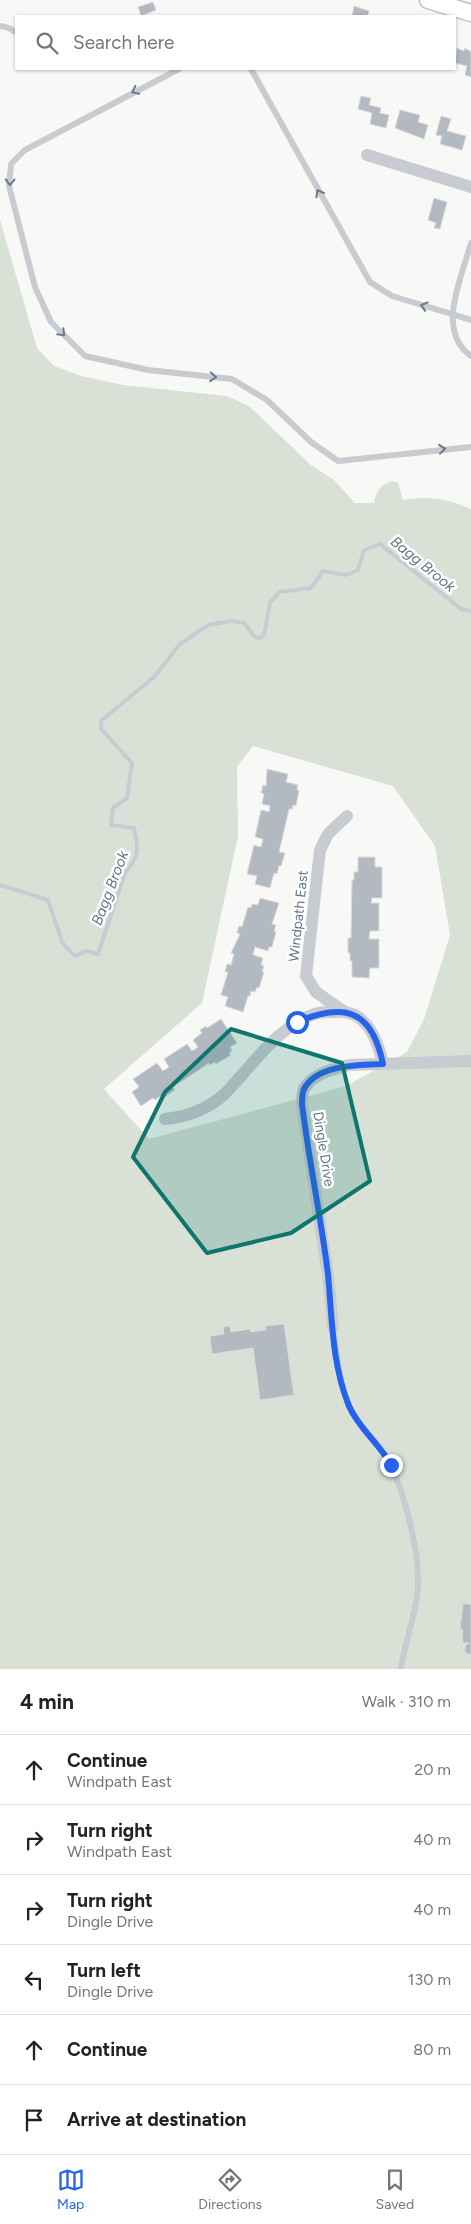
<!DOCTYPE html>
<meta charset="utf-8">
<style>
body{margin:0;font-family:Figtree,sans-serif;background:#f2f2f2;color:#222}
.stop{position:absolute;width:15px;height:15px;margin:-11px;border:4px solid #2563eb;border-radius:50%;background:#fff}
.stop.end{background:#2563eb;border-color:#fff;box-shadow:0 1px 5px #0008}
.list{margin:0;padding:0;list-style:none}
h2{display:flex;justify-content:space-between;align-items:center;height:65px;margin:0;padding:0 20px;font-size:21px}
h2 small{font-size:16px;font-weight:400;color:#767676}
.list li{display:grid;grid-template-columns:32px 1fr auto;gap:15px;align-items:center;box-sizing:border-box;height:70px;padding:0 20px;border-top:1px solid #e0e0e0}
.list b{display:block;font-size:19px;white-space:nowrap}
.list p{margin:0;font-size:16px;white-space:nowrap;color:#767676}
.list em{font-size:16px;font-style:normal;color:#767676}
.icon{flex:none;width:28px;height:28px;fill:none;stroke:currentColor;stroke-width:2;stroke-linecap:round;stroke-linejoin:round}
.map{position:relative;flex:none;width:471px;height:1669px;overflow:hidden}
.search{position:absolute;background:#fff;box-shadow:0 1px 4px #0004;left:15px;right:15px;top:15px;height:55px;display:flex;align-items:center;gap:12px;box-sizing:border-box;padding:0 18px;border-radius:0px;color:#767676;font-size:19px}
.sheet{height:485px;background:#fff}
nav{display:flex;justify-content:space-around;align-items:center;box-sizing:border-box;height:70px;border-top:1px solid #e0e0e0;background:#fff;font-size:14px;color:#767676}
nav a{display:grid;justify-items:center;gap:2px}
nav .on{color:#2563eb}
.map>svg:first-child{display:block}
.green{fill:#d9e1d6;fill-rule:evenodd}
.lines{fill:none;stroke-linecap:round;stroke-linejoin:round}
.stream{stroke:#c4cdd4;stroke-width:4}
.building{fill:#b2b9c1;stroke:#dadad8}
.secondary-casing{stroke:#bcc0c6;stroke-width:19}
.lane{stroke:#c8cbd0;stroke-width:6}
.street{stroke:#c8cbd0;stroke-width:12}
.secondary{stroke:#fff;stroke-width:16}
.oneway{stroke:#69798e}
.route{stroke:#2563eb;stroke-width:6}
.marked{fill:#0f766e;fill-opacity:0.2;stroke:#0f766e;stroke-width:4;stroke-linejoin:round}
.labels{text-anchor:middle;stroke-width:5;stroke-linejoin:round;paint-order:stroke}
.street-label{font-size:14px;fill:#64758a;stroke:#fff}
.water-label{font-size:15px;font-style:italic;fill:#607785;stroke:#fff}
</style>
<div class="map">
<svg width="471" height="1669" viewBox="0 0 471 1669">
<rect width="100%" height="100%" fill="#f8f9f6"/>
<path class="green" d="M0 220 37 348 54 366 81 376 123 385 227 396 249 406 311 465 334 480 355 503H374C377 489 381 485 393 481L398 483 403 500C433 496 443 498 471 509V1669H0ZM253 746 393 786 435 846 450 935 424 1019 407 1052 346 1086 149 1139 104 1089 202 1003 238 836 237 767Z"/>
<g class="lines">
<path class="stream" d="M0 885 48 900 63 944 75 956 86 951 98 954 125 873C139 857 139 848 134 828L111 825 113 808 127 798 132 763 101 729V721L154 677 180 644 208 625 231 621 244 623 255 637 260 638 264 635 270 603 279 592 311 588 323 571 346 575 358 570 364 550 380 544 461 609 471 611"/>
</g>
<g class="building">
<path d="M153 2 156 10 141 16 138 7Z"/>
<path d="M354 6 369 11 368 16H352Z"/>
<path d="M457 48 464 51 465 48 471 52V77L465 75 467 66 455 63Z"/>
<path d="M361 96 371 98 369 105 381 108 380 113 389 115 386 128 370 124 372 113 358 109Z"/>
<path d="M400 110 420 115 418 122 428 125 424 139 395 128Z"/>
<path d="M441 116 451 119 447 131 466 136 462 150 440 144 442 136 436 135Z"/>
<path d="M434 198 447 202 440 229 434 228 436 223 428 220Z"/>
<path d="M267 769 288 774 286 782 298 785 297 790H299L296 806 293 805 292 809H289L279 852 285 853 281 866H279L277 874 274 873 270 888 255 884 257 876 247 874 254 845 261 847 263 839 255 837 261 810 269 812 270 806 262 804 264 794 261 793 263 785 266 786Z"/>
<path d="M358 857H375V867H382V898H372L371 903H379V931H370L369 939H379V968H370L369 978 352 977V961H350V953H348V938H351L352 880H354V872H358Z"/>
<path d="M260 898 279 903 272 924 276 925 274 931 276 932 272 947H269L268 951 255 947 253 955 263 958 261 965 264 966 262 972H264L259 988 257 987 255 992 251 991 250 996H248L243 1012 225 1006 228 997 221 995 228 972H225L227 964 231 965 234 954 231 953 240 934 237 933 239 926 242 927 248 907 251 908 252 904 258 905Z"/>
<path d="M221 1019 237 1043 230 1047 232 1051 229 1053 231 1055 216 1064 215 1062 210 1065 209 1063 173 1087 175 1090 163 1098 161 1096 155 1100 153 1098 141 1106 132 1092 139 1087 133 1079 157 1063 163 1071 169 1067 164 1059 187 1044 192 1051 198 1047 193 1040 202 1033 200 1030 206 1026 207 1028Z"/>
<path d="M284 1324 294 1395 260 1400 253 1348 212 1354 210 1336 224 1334 223 1327 230 1326 231 1332 250 1329 251 1332 266 1330 265 1326Z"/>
<path d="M463 1604H471V1655L465 1652V1646L469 1643H463L462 1629H460Z"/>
</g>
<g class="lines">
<g class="secondary-casing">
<path id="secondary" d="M428 0 471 13"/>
</g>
<g class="lane">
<path d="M0 26 9 28 15 32"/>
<path d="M179 69 25 150 11 164 9 186 35 287 51 322 85 356 148 370 232 379 267 400 311 442 338 461 471 447"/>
<path d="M251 69 370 282 392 296 471 320"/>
<path d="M471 243C462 277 435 331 471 356"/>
<path d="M333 1327C337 1354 339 1381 349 1406 357 1425 374 1437 385 1455 402 1481 417 1544 418 1575 420 1606 405 1638 401 1669"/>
</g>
<g class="street">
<path d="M367 155 471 187"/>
<path d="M343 1011 316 992 306 976 320 850 328 834 347 816"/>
<path d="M165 1119C186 1117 204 1111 221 1097 229 1091 235 1082 242 1075 262 1052 287 1021 318 1013 324 1012 331 1012 337 1012 366 1009 378 1041 383 1064"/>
<path d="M333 1327 328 1275 302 1105C302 1100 302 1093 304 1089 313 1073 334 1069 349 1065L471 1061"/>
</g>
<use href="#secondary" class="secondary"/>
</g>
<defs><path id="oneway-chevron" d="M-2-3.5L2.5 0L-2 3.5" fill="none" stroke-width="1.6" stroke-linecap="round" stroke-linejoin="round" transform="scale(1.25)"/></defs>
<g class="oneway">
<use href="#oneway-chevron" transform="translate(135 91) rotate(154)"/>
<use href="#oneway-chevron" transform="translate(10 182) rotate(91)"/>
<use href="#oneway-chevron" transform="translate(319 193) rotate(-119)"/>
<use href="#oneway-chevron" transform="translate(424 306) rotate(-164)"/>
<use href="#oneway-chevron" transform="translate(62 333) rotate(45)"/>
<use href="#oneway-chevron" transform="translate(213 377) rotate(5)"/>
<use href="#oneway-chevron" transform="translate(442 449) rotate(-6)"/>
</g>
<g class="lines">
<path class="route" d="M297 1022C345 1002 372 1010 383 1064 360 1065 317 1064 304 1089 302 1093 302 1100 302 1104 309 1161 321 1218 328 1274 332 1318 332 1365 349 1406 359 1429 379 1443 391 1465"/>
</g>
<path class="marked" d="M231 1029 342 1063 370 1181 291 1233 207 1253 133 1157 165 1092Z"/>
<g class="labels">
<g class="street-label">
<text transform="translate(298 916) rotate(-84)" y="5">Windpath East</text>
<text transform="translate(324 1149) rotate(81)" y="5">Dingle Drive</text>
</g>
<g class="water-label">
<text transform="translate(423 564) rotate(39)" y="5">Bagg Brook</text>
<text transform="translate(110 888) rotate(-69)" y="5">Bagg Brook</text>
</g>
</g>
</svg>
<div class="stop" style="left:297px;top:1022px"></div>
<div class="stop end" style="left:391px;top:1465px"></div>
<div class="search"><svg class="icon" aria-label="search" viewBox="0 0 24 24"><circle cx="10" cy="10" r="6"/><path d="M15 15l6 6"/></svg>Search here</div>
</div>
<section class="sheet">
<h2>4 min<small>Walk · 310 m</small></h2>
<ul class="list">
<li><svg class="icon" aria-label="ahead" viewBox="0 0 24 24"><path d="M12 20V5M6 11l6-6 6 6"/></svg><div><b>Continue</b><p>Windpath East</p></div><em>20 m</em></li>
<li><svg class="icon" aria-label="right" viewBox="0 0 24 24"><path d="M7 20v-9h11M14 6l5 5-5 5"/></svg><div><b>Turn right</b><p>Windpath East</p></div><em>40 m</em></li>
<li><svg class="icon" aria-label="right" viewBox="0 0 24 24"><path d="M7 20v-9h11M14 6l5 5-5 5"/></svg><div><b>Turn right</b><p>Dingle Drive</p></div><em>40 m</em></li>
<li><svg class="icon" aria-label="left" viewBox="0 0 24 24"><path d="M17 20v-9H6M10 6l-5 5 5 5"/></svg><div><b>Turn left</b><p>Dingle Drive</p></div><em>130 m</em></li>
<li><svg class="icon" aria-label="ahead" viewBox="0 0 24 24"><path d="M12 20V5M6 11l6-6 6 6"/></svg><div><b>Continue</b></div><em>80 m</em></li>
<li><svg class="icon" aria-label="arrive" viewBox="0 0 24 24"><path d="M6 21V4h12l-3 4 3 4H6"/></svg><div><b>Arrive at destination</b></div></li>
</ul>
</section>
<nav>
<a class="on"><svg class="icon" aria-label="map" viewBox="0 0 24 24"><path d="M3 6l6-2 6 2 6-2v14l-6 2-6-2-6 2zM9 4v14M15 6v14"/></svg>Map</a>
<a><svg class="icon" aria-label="directions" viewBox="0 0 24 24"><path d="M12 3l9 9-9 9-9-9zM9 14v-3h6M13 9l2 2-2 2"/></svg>Directions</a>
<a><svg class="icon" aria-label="saved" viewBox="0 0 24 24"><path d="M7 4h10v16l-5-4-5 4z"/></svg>Saved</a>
</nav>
